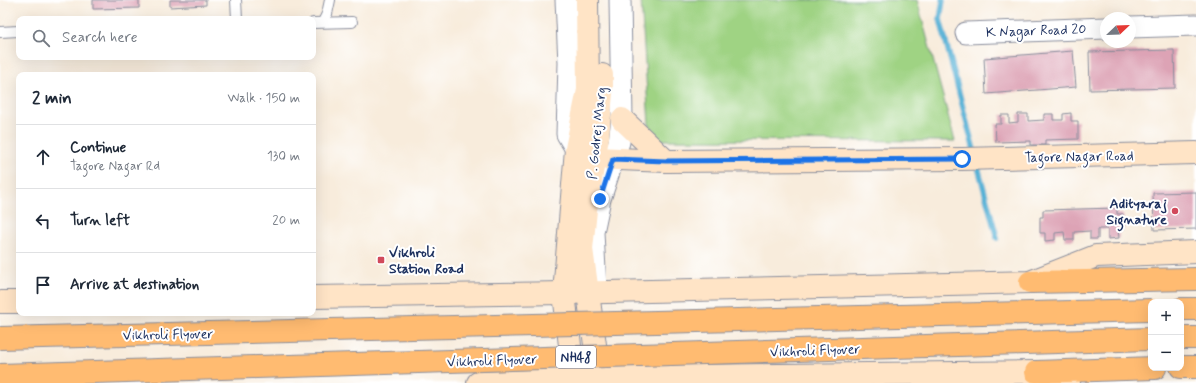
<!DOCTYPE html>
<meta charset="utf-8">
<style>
body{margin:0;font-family:Mynerve,sans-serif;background:#f2f2f3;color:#1f2937}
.controls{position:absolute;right:12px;bottom:12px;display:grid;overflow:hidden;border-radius:8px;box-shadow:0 4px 16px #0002}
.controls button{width:36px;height:36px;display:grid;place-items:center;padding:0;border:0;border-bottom:1px solid #e0e1e3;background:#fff;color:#1f2937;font:20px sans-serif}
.compass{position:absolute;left:1100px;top:12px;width:36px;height:36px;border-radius:50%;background:#fff;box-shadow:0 4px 16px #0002;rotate:67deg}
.stop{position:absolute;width:12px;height:12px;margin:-9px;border:3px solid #1a73e8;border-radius:50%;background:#fff}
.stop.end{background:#1a73e8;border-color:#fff;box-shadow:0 1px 4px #0008}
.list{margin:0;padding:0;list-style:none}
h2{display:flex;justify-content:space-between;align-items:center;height:52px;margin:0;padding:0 16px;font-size:17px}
h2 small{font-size:13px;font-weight:400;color:#747a83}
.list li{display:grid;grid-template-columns:26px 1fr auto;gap:12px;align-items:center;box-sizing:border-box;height:64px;padding:0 16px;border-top:1px solid #e0e1e3}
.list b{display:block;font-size:15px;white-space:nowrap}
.list p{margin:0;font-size:13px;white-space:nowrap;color:#747a83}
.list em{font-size:13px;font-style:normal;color:#747a83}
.icon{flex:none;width:22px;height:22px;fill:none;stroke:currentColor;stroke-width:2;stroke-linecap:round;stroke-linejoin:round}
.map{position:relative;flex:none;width:1196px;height:383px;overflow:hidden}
.search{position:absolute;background:#fff;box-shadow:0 4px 16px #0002;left:16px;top:16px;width:300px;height:44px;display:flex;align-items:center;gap:10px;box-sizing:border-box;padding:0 14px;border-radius:8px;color:#747a83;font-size:15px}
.panel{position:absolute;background:#fff;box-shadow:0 4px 16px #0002;left:16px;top:72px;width:300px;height:244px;border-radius:8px}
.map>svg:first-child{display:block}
.green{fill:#9fd383;stroke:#5d8170}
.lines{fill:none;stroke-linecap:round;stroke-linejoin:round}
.stream{stroke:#57b1d5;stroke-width:5.5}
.building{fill:#dda3b5}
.lane-casing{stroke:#8a8e9d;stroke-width:12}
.street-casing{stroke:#8a8e9d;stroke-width:23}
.secondary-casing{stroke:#8a8e9d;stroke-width:24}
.highway-casing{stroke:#8a8e9d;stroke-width:24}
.lane{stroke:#fff;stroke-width:10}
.street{stroke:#fff;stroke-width:21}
.secondary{stroke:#ffe4c6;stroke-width:22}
.highway{stroke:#ffbb71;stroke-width:22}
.highway-bridge-casing{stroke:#8a8e9d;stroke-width:24;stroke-linecap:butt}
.highway-bridge{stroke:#ffbb71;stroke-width:22}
.route{stroke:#1a73e8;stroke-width:5}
.poi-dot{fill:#d1495b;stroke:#fff;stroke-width:1.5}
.labels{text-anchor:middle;stroke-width:4;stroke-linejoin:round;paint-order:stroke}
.shield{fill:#fff;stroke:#5f6d8e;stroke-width:1}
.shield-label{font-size:13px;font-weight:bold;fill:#1b2f5e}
.street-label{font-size:14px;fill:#1b2f5e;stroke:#fff}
.poi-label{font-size:14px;font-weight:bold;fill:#1b2f5e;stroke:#fff;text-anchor:end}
</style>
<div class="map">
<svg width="1196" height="383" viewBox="0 0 1196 383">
<rect width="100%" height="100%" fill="#fff"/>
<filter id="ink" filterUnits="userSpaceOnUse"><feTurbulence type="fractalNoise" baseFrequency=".025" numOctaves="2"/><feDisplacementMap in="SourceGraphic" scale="8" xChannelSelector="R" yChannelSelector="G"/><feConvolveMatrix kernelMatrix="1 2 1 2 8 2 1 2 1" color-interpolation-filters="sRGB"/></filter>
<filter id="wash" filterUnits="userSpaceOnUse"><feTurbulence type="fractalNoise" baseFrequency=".012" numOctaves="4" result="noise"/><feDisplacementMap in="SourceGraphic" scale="16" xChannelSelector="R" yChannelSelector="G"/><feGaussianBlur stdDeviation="0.9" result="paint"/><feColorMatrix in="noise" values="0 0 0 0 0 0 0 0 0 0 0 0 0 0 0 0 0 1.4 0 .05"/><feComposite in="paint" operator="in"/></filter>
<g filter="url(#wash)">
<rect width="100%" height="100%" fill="#f8ecdc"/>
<path class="green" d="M641 0H917L955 141 650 140Z"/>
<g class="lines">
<g class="stream">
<path d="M943 0 940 19 975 154"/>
<path d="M977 163 997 238"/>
</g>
</g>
<g id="blocks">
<g class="building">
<path d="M93 0H139V8L93 9Z"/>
<path d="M170 0H206V5L170 7Z"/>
<path d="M1174 50 1175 88 1090 90 1089 52Z"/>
<path d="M1073 51 1076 87 986 94 984 58Z"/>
<path d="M1071 113V121H1078V139L1045 140V145H1031V141L996 142 995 124H1001V115H1009V123L1018 122V114H1028V121L1044 120V114H1053V120H1063V114Z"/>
<path d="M1196 192V229L1154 230 1153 193Z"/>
<path d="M1117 208V214H1123L1124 229H1118L1119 238 1108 239V229H1098V239H1090V231L1074 232V240H1065L1064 232 1055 233V240L1045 241V233H1040V217H1043V210Z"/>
</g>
</g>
</g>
<g filter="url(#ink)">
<use href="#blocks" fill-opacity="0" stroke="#8a8e9d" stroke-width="1"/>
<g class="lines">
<g class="lane-casing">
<g id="lane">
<path d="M236 0 237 19"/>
<path d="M323 22 327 14 330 0"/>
<path d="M313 23 352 22"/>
<path d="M0 32 19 31"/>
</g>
</g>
<g class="street-casing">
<g id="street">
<path d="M566 0 569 63 567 134 576 149"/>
<path d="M1130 27 1196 25"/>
<path d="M966 33 1106 28"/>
<path d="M596 289 593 232 600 199 619 142 622 119 620 0"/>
</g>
</g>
<g class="secondary-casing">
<g id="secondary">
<path d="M622 119 666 161"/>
<path d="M596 158 666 161 962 159 1196 153"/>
<path d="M313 297 564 293 1030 282 1096 256 1196 252"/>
<path d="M0 302H19"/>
<path d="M599 374 582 249 586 210 598 137 602 93V75"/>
<path d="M575 376 573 372 564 293 576 149 588 90 587 0"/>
<path d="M478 383 577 379 600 377 1036 372 1069 383"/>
</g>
</g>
<g class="highway-casing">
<g id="highway">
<path d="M1030 282 1196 279"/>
<path d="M1181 309H1196"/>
<path d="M1181 338H1196"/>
<path d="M1181 367H1196"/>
<path d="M1036 372 1155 368"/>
</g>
</g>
<use href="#lane" class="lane"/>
<use href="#street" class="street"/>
<use href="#secondary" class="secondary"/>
<use href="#highway" class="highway"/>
<g class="highway-bridge-casing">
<g id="highway-bridge">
<path d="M0 338 1151 310"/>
<path d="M0 375 1151 339"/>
</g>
</g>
<use href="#highway-bridge" class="highway-bridge"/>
</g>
</g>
<g class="lines" filter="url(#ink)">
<path class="route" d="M600 199 613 159 666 161 962 159"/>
</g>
<g class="poi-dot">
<circle cx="1175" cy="211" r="4"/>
<rect x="377" y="256" width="8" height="8" rx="2"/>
</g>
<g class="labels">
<rect class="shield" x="556" y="346" width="40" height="22" rx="3"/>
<g class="shield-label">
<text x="576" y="362">NH48</text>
</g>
<g class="street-label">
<text transform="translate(1036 30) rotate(-2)" y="5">K Nagar Road 20</text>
<text transform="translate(596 133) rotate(-84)" y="5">P. Godrej Marg</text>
<text transform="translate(1079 156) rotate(-1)" y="5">Tagore Nagar Road</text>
<text transform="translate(168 334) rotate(-1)" y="5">Vikhroli Flyover</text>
<text transform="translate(815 350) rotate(-2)" y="5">Vikhroli Flyover</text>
<text transform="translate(492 360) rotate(-2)" y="5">Vikhroli Flyover</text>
</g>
<g class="poi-label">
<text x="1167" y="208">Adityaraj<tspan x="1167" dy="16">Signature</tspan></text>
<text x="389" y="257" text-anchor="start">Vikhroli<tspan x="389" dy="16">Station Road</tspan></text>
</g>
</g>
</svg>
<div class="controls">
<button>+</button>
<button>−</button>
</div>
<svg class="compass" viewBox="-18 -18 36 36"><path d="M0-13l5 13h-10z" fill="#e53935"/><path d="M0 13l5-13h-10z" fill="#747a83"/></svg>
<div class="stop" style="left:962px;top:159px"></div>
<div class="stop end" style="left:600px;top:199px"></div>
<div class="search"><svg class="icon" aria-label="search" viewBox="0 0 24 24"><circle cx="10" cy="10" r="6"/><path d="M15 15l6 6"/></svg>Search here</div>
<section class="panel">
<h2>2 min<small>Walk · 150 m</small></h2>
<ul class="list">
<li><svg class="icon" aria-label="ahead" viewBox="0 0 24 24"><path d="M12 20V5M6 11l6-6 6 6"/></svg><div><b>Continue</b><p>Tagore Nagar Rd</p></div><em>130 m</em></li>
<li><svg class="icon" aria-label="left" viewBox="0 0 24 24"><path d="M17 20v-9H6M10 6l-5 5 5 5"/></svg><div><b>Turn left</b></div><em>20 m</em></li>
<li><svg class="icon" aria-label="arrive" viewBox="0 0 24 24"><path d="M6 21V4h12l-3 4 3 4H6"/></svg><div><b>Arrive at destination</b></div></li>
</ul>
</section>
</div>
